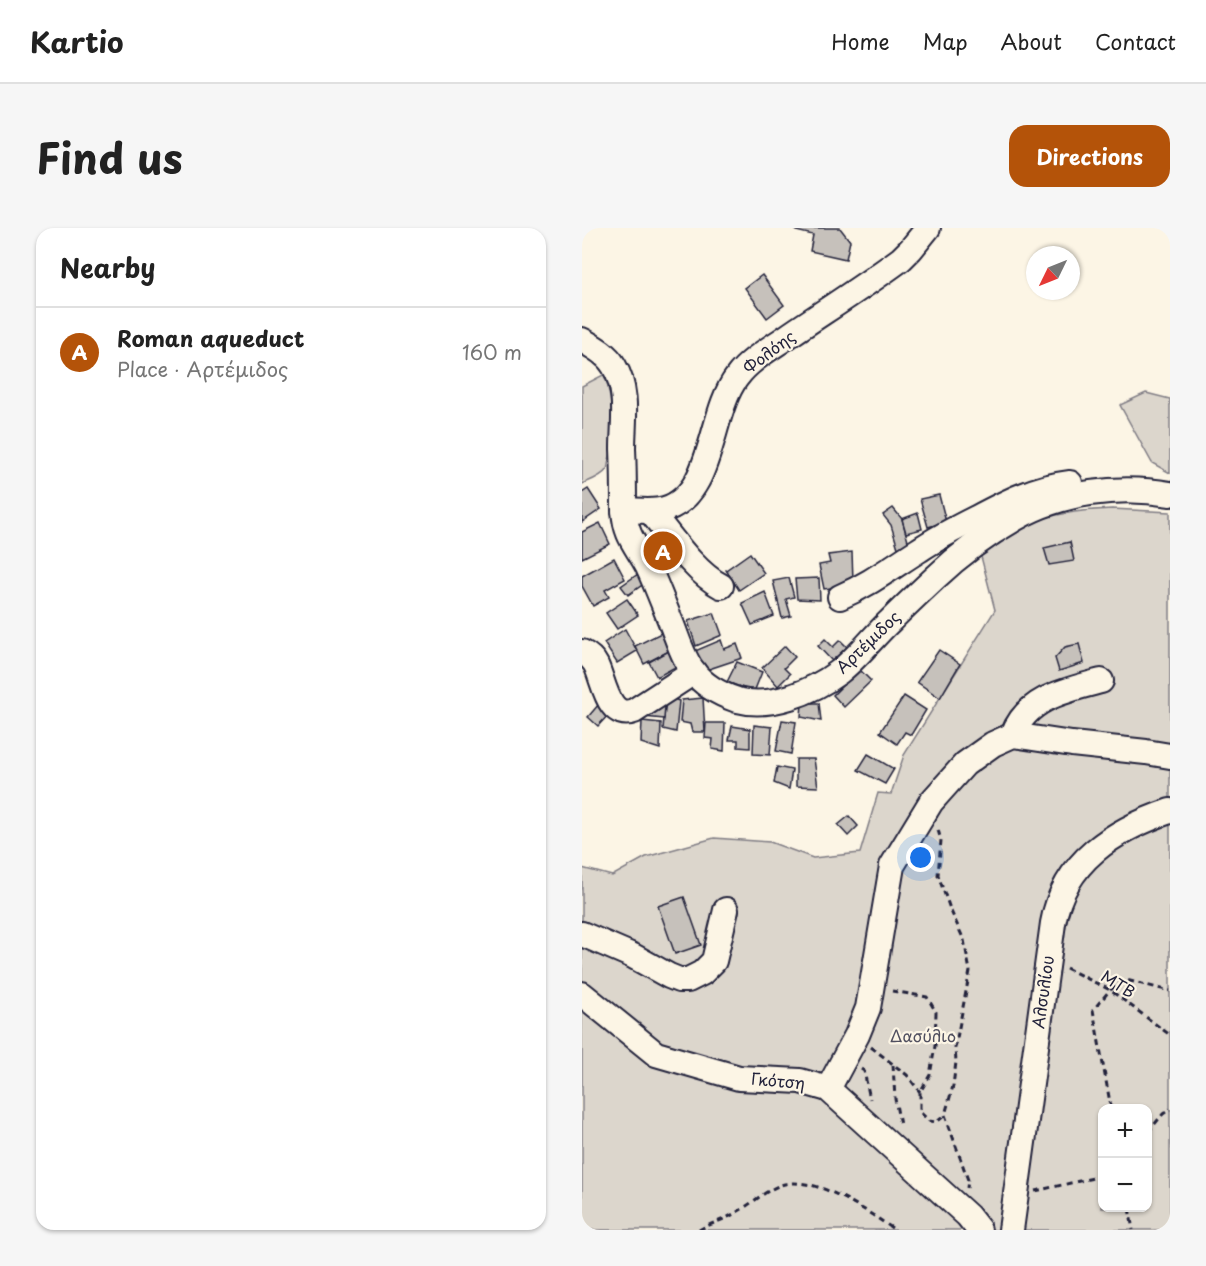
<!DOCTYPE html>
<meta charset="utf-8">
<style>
body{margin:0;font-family:"Playpen Sans",sans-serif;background:#f6f6f6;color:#222}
.controls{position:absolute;right:18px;bottom:18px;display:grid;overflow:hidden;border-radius:12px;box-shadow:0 2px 4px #0004}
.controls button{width:54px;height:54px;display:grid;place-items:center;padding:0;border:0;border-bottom:2px solid #e0e0e0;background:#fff;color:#222;font:30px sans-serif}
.compass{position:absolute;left:444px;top:18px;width:54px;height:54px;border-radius:50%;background:#fff;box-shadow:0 2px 4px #0004;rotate:227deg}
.you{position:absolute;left:339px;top:630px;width:21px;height:21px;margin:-15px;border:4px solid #fff;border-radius:50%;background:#1a73e8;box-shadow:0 0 0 9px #1a73e833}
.badge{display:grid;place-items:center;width:39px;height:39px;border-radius:50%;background:#b45309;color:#fff;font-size:20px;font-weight:700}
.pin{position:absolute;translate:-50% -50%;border:3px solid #fff;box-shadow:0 2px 6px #0006}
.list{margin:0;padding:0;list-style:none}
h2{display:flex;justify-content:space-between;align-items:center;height:78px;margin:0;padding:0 24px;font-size:26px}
h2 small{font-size:20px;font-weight:400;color:#767676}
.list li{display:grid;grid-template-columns:39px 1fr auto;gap:18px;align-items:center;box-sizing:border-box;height:90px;padding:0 24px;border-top:2px solid #e0e0e0}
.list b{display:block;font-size:22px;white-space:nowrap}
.list p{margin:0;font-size:20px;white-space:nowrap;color:#767676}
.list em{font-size:20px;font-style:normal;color:#767676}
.map{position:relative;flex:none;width:588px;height:1002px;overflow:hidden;border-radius:18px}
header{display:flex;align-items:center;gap:36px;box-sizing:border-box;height:84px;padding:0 30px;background:#fff;border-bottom:2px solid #e0e0e0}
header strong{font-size:28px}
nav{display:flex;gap:33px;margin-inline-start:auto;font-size:21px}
.intro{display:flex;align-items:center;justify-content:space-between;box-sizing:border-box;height:144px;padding:0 36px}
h1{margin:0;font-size:42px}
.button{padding:15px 27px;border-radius:18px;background:#b45309;color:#fff;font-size:21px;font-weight:700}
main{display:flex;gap:36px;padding:0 36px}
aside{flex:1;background:#fff;border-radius:18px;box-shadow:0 2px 4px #0004}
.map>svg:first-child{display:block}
.green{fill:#dcd6cc;stroke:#7f7c84;stroke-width:1.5;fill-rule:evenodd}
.building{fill:#c6c1bb;stroke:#22223b;stroke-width:1.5}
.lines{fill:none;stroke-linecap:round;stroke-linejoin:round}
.minor-casing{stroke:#22223b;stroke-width:28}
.path{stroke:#22223b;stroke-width:3;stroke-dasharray:6 4.5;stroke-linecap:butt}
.minor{stroke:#fcf5e5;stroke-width:24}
.labels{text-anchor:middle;stroke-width:4.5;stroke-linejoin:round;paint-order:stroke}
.street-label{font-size:16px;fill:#22223b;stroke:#fcf5e5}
.park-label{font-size:16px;fill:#504f5f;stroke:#fcf5e5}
</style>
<header>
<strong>Kartio</strong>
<nav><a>Home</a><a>Map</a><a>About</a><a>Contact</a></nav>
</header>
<div class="intro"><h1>Find us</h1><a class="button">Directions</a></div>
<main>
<aside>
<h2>Nearby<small></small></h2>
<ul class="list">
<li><span class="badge">A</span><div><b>Roman aqueduct</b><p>Place · Αρτέμιδος</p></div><em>160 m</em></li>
</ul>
</aside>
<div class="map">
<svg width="588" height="1002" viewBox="0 0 588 1002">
<rect width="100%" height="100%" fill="#fcf5e5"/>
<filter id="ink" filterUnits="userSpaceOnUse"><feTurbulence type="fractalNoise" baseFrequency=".0167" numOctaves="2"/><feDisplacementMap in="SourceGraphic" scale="12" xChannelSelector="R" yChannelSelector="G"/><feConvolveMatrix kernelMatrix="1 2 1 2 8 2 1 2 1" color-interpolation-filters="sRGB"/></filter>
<g filter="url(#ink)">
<g class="green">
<path d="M23 146C30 174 35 205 27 232 26 235 26 239 25 241 20 249 7 253 0 256V158Z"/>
<path d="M564 165 588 171V245L570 235 538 177Z"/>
<path d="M530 281 588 284V1002H0V640L30 648 64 629 132 610 188 614 231 630 278 625 296 565 309 566 322 527 413 382 397 321C414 313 430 302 447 295 473 285 502 282 530 281ZM520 880H566V980H520Z"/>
</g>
<g class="building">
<path d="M214 0H258L268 13 264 31 228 23 231 7 214 3Z"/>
<path d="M180 47 202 77 185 90 163 60Z"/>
<path d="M6 261 19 281 0 294V265Z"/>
<path d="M357 267 364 294 346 299 338 271Z"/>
<path d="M311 280 320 291 327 317 316 320 309 297 301 287Z"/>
<path d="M336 285 340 301 324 305 320 291Z"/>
<path d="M18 295 28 316 0 330V304Z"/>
<path d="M488 314 492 333 467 337 462 320Z"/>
<path d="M270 324 271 353 263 358 242 361 237 337 248 335 246 327Z"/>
<path d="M168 325 182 345 157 362 144 342Z"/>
<path d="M32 330 43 351 23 362 27 369 11 378 0 358V348Z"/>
<path d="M56 346 63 355 46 367 39 358Z"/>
<path d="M207 350 212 369 204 371 209 388 200 390 191 353Z"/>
<path d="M237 350 238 372 215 371 213 351Z"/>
<path d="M183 364 192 388 170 397 160 375Z"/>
<path d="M45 371 56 387 35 401 24 385Z"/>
<path d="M132 385 140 407 114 418 106 393Z"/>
<path d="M43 401 55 423 35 435 22 415Z"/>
<path d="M79 405 87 423 62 436 53 418Z"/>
<path d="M243 411 251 419 258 412 265 419 250 433 236 418Z"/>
<path d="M139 412 142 421 155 416 160 430 124 442 113 423Z"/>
<path d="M497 416 502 435 477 443 473 430 483 419Z"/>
<path d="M203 418 213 429 202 440 208 446 196 458 180 440Z"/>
<path d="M357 422 378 436 358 470 335 454Z"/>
<path d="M87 423 95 438 75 449 67 434Z"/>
<path d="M155 434 180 444 172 464 145 454Z"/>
<path d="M277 441 289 453 262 479 251 467Z"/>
<path d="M84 468 97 473 94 504 81 501Z"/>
<path d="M322 468 344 482 329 507 323 504 315 516 298 504Z"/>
<path d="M121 470 123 504H110L108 496 98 494 100 472Z"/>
<path d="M220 475H237L239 493 219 489Z"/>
<path d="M17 476 28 485 16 498 6 489Z"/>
<path d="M65 477 83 479 82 491 62 489Z"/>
<path d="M200 492 214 494 209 526 194 523Z"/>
<path d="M60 493 79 495 78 521 59 515Z"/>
<path d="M124 495H143L142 523 130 521 131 511 123 510Z"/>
<path d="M172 497 190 499 188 527 171 526Z"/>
<path d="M150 498 168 501V520L156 519V512H147Z"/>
<path d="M286 526 312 541 303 556 276 542Z"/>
<path d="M214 531H232L236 559 214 558Z"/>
<path d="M195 539 210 542 207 561 192 555Z"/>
<path d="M267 588 276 598 266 608 256 597Z"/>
<path d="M102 669 119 717 93 726 76 678Z"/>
</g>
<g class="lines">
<g class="minor-casing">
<g id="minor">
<path d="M0 112C12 119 25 126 32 138 47 163 41 193 41 221 42 241 42 261 42 282 44 310 54 316 66 339 75 358 82 378 90 397 96 412 101 430 111 443 122 458 137 466 155 472 189 481 230 464 257 444 276 429 291 409 308 393 323 378 339 363 354 349 378 326 406 306 434 290 480 264 537 257 588 266"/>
<path d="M42 282C55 282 70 285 83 281 132 267 127 185 155 149 168 131 191 119 209 106 246 81 284 57 319 31L329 21 346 0"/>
<path d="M68 283C88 307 112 344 139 358"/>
<path d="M258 369C288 356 310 339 337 322 355 310 374 300 394 290 424 274 453 259 488 255"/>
<path d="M0 424C6 427 11 431 14 437 22 453 26 493 52 483L112 444"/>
<path d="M431 507C444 470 485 462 519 453"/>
<path d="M0 706 51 728 87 748 97 752H106L120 745 132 733 144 682"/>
<path d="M0 766 74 826 157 850 218 853 246 861 386 988 397 1002"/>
<path d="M246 861 275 807 286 780 310 638 349 574 383 536 411 516 431 507 490 516 564 524 588 528"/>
<path d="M429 1002 471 695C482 633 532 602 588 583"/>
</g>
</g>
<g class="path">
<path d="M356 602 359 612 356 647 368 681 382 712 388 743 373 820 374 834 371 858 363 887 386 952 385 960"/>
<path d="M484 740 528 762 588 807"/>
<path d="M310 763 345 769 354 784 353 818 348 847 338 864V884L347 893 355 894 363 887"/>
<path d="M289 819 325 847 338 864"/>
<path d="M311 837 313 871 318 897"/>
<path d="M279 841 282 843 288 871"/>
<path d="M529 880 511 782 528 762 544 752 588 763"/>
<path d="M566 904 581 886 588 881"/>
<path d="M453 963 520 948"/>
<path d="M547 980 551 1002"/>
<path d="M117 1002C129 995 143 992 155 984 170 976 182 963 199 957 234 946 286 984 313 1002"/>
</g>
<use href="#minor" class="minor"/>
</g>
</g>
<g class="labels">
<g class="street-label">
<text transform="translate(187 124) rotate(-37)" y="6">Φολόης</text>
<text transform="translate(286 414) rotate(-44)" y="6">Αρτέμιδος</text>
<text transform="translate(536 756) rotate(32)" y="6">MTB</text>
<text transform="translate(461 764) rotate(-82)" y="6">Αλσυλίου</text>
<text transform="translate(196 853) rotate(5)" y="6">Γκότση</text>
</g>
<g class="park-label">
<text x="341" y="814">Δασύλιο</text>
</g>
</g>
</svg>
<div class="controls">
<button>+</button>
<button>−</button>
</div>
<svg class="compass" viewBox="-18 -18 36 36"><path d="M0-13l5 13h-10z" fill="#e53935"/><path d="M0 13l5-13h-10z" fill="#767676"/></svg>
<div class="you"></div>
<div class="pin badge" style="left:81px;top:323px">A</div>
</div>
</main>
